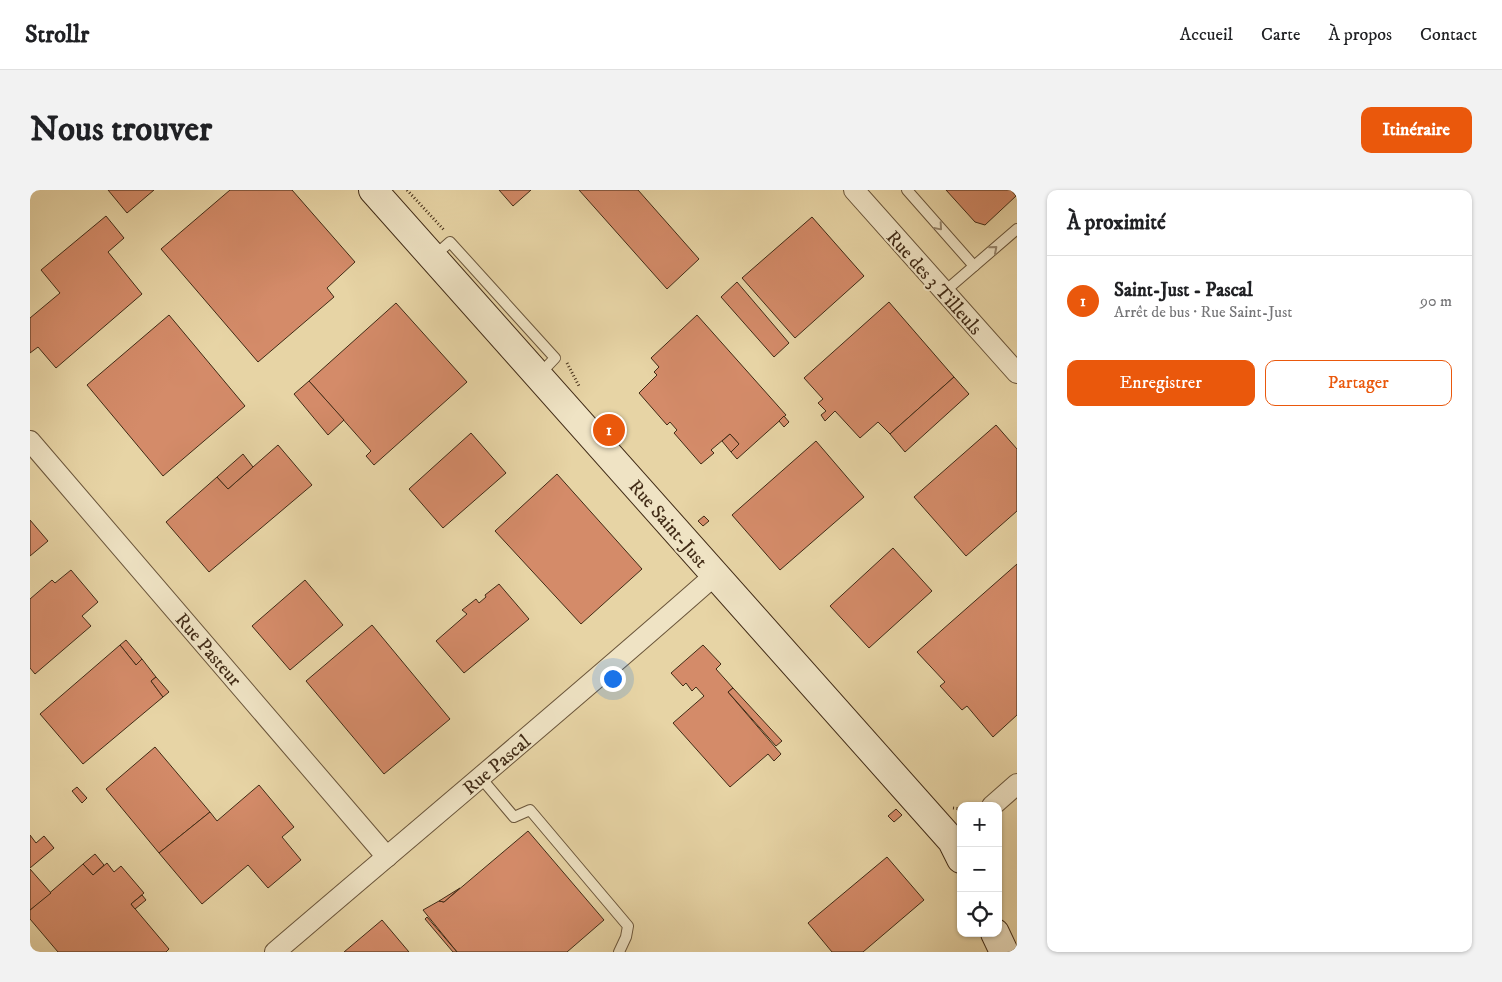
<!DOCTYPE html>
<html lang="fr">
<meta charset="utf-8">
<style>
body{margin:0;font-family:"IM FELL DW Pica",serif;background:#f2f2f2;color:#202124}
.controls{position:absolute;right:15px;bottom:15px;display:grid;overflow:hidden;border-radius:10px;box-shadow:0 1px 4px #0004}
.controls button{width:45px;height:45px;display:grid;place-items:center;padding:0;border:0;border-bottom:1px solid #e0e0e0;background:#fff;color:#202124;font:25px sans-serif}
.you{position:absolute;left:582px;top:488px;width:18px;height:18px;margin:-12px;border:4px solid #fff;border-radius:50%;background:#1a73e8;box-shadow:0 0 0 8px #1a73e833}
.badge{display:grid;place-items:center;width:32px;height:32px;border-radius:50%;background:#ea580c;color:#fff;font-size:16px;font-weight:700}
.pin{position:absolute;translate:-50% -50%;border:2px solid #fff;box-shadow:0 1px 5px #0006}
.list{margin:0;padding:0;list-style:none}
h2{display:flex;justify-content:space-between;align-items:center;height:65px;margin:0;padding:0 20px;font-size:21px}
h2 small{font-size:16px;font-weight:400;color:#757577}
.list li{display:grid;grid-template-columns:32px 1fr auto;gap:15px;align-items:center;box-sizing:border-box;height:90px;padding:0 20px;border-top:1px solid #e0e0e0}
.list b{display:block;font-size:19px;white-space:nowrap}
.list p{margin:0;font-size:16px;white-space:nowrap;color:#757577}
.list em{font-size:16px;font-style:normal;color:#757577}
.actions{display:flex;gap:10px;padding:15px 20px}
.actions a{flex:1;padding:11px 0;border:1px solid #ea580c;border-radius:10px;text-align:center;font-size:18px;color:#ea580c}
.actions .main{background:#ea580c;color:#fff}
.icon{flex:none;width:28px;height:28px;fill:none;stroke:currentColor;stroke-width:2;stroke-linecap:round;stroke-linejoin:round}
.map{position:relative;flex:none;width:987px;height:762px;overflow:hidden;border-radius:10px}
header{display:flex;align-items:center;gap:30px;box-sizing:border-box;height:70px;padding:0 25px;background:#fff;border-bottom:1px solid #e0e0e0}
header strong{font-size:24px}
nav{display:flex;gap:28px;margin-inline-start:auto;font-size:18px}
.intro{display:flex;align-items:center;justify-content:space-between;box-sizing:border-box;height:120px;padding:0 30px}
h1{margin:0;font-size:35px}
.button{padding:12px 22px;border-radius:10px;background:#ea580c;color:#fff;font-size:18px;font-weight:700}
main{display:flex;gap:30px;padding:0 30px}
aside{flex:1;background:#fff;border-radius:10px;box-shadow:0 1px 4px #0004}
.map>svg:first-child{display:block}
.building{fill:#d48b69;stroke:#412b16}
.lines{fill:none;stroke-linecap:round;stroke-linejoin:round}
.lane-casing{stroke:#6a553a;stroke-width:12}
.street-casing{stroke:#6a553a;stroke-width:22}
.secondary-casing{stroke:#412b16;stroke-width:30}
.path{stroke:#412b16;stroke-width:3;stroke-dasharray:1 2.5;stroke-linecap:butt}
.lane{stroke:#efe3c4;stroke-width:10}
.street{stroke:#efe3c4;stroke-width:20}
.secondary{stroke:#efe3c4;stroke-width:28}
.oneway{stroke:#98876d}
.labels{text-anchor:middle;stroke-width:4;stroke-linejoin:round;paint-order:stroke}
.street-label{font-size:19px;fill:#412b16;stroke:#efe3c4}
</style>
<header>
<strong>Strollr</strong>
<nav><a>Accueil</a><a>Carte</a><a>À propos</a><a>Contact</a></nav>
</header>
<div class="intro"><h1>Nous trouver</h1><a class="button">Itinéraire</a></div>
<main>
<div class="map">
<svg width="987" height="762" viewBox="0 0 987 762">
<rect width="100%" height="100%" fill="#e7d4a5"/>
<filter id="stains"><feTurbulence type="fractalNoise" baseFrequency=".004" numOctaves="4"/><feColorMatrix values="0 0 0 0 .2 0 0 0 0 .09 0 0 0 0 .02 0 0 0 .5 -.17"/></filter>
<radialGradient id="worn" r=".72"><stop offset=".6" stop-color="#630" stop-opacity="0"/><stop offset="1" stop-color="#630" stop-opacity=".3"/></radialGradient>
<g class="building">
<path d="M78 0H124L97 23Z"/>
<path d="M200 0H262L325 72 297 98 304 107 228 172 131 59Z"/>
<path d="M469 0H501L483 16Z"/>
<path d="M549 0H608L669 69 637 99Z"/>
<path d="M916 0H981L986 6 955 35 945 32Z"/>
<path d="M76 26 94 48 78 62 112 104 26 178 8 157 0 163V128L30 103 11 80Z"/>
<path d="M782 27 834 86 765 148 712 88Z"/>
<path d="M707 92 759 153 744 167 691 107Z"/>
<path d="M859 112 924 187 860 244 848 232 830 248 805 221 795 231 791 225 796 221 788 213 793 209 774 188Z"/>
<path d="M366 113 437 192 344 275 336 266 341 261 279 191Z"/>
<path d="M139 125 215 216 133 286 57 195Z"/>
<path d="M667 125 756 225 707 269 701 262 709 254 700 244 681 260 684 263 671 274 644 243 647 240 640 232 637 235 609 203 627 185 624 182 629 177 621 168Z"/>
<path d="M924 187 939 204 875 262 860 244Z"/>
<path d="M279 191 314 230 298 245 264 204Z"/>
<path d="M754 226 759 232 754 237 749 231Z"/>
<path d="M966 235 987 259V321L936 366 884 307Z"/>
<path d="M441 243 476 283 413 338 379 299Z"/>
<path d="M700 244 709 254 701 262 692 251Z"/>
<path d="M786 251 834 307 750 380 702 325Z"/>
<path d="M248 255 282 295 179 382 136 332 187 287 198 299Z"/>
<path d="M213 264 223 277 198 299 187 287Z"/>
<path d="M527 284 612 379 551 434 465 341Z"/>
<path d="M674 326 679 331 673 336 668 331Z"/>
<path d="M0 330 18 351 0 366Z"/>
<path d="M863 358 902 401 839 458 800 416Z"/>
<path d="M987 374V525L963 547 937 516 932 520 910 496 915 492 887 462Z"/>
<path d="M41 380 68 412 52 426 61 436 5 484 0 478V409L22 390 25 393Z"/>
<path d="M275 390 313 435 260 480 222 436Z"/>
<path d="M469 394 499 429 434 483 406 451 437 424 432 420 446 409 449 413 456 407 455 405Z"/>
<path d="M342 435 420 529 354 584 276 491Z"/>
<path d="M96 450 112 469 106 475 90 455Z"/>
<path d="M90 455 106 475 112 469 126 487 121 491 133 507 53 574 10 524Z"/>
<path d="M673 455 691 474 686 479 703 498 698 502 751 564 744 571 738 564 700 597 643 533 674 506 666 497 662 501 656 493 653 496 641 483Z"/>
<path d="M126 487 139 502 133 507 121 491Z"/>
<path d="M703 498 752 551 746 556 698 502Z"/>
<path d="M125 557 180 622 129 663 76 599Z"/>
<path d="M229 595 264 637 252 647 271 670 238 698 218 675 172 714 129 663 180 622 187 631Z"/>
<path d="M47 597 57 608 52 613 42 601Z"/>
<path d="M866 619 872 625 864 632 858 626Z"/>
<path d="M498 641 574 730 537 762H427L393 720 409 711 414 712Z"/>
<path d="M0 645 6 653 14 646 24 658 0 678Z"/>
<path d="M65 664 74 675 63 685 53 674Z"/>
<path d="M857 667 894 710 833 762H802L778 733Z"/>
<path d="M77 673 84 682 91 676 114 703 101 714 139 759 136 762H28L0 729V720L53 674 63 685Z"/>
<path d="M0 679 21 703 0 720Z"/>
<path d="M430 698 414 712 409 711Z"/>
<path d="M112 705 116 710 105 719 101 714Z"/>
<path d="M397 727 427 762H423L395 729Z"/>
<path d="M352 730 379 762H314Z"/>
</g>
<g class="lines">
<g class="lane-casing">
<g id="lane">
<path d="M877 0 944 76"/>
<path d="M403 67 420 52 525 168 509 185"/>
<path d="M914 102 987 39"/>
<path d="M451 588 484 627 500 620 598 736 596 747 589 762"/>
</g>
</g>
<g class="street-casing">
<g id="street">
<path d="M824 0 987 183"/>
<path d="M0 251 357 667"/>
<path d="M962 616 987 594"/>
<path d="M245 762C392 636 540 513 685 385"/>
</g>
</g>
<g class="secondary-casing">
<g id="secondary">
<path d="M343 0 922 651 931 669"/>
<path d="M965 743 974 762"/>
</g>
</g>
<g class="path">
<path d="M377 0 414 40"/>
<path d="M537 173 549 196"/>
<path d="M923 618 931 619"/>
</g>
<use href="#lane" class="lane"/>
<use href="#street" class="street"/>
<use href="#secondary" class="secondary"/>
</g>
<defs><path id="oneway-chevron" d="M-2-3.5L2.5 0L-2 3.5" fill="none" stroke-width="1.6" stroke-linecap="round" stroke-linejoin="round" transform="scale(1.25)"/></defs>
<g class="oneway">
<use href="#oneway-chevron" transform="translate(909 37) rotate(49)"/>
<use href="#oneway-chevron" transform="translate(964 59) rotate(-41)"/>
</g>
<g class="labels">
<g class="street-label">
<text transform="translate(905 92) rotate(48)" y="7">Rue des 3 Tilleuls</text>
<text transform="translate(639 333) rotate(49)" y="7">Rue Saint-Just</text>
<text transform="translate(179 459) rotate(49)" y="7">Rue Pasteur</text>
<text transform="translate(466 574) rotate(-40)" y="7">Rue Pascal</text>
</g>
</g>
<rect width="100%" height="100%" filter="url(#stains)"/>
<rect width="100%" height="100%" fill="url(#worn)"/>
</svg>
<div class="controls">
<button>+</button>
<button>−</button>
<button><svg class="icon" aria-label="locate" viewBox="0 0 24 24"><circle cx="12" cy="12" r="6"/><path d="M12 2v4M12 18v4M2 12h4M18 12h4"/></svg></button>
</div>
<div class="you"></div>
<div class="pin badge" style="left:579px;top:240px">1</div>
</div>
<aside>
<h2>À proximité<small></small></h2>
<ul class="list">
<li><span class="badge">1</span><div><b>Saint-Just - Pascal</b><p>Arrêt de bus · Rue Saint-Just</p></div><em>90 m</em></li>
</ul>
<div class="actions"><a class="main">Enregistrer</a><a>Partager</a></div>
</aside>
</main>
